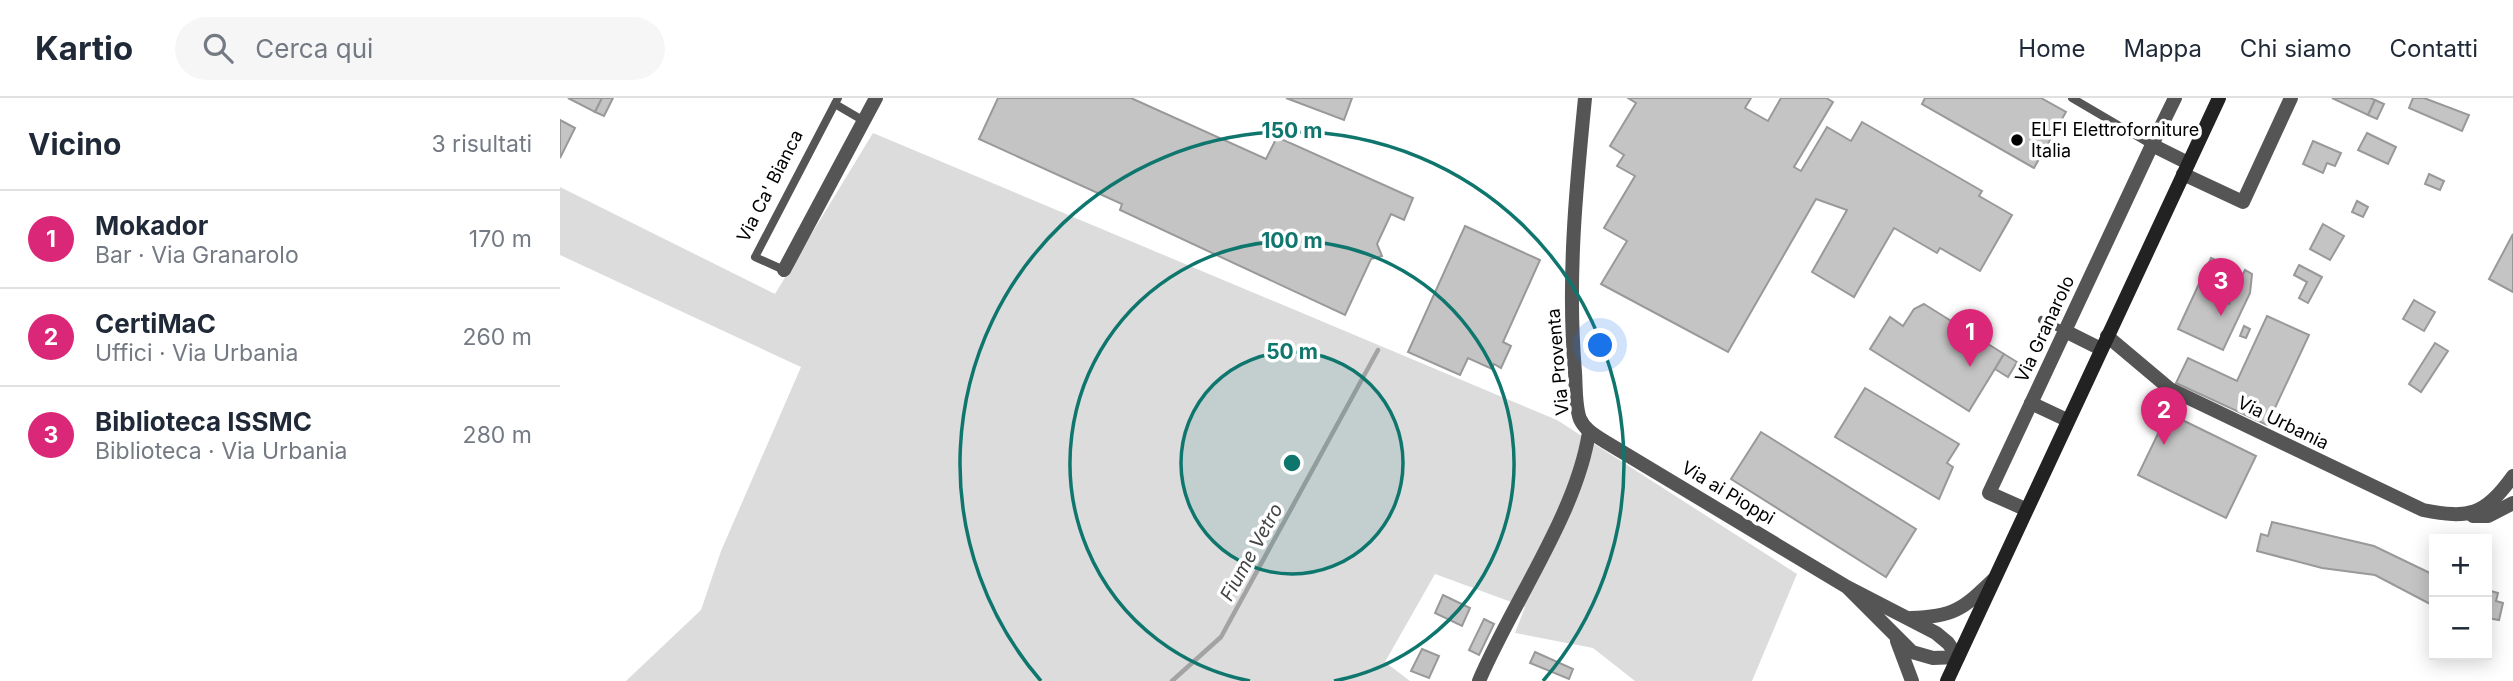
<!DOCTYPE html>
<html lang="it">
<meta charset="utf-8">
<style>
body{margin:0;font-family:Inter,sans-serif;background:#f6f6f7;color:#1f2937}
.controls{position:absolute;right:21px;bottom:21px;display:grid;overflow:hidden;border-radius:0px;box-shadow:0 4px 18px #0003}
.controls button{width:63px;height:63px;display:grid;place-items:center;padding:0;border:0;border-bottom:2px solid #e0e1e3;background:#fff;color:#1f2937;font:35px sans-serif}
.you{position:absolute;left:1041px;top:248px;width:24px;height:24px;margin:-18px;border:5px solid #fff;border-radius:50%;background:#1a73e8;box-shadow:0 0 0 10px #1a73e833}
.badge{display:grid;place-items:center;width:46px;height:46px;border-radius:50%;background:#db2777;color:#fff;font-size:23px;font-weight:700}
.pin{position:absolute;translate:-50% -58px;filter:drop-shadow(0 2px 4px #0008)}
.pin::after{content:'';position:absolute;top:37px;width:24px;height:21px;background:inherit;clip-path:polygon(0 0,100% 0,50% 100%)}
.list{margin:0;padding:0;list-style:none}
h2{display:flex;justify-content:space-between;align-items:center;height:91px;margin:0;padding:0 28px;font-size:30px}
h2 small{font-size:23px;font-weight:400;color:#747a83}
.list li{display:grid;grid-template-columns:46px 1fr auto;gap:21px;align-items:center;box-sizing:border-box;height:98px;padding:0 28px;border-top:2px solid #e0e1e3}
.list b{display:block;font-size:26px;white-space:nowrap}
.list p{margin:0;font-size:23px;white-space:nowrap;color:#747a83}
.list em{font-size:23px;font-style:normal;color:#747a83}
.icon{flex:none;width:38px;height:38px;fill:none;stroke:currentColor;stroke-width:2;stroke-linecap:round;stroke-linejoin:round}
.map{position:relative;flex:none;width:1953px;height:583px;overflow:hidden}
header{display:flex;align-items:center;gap:42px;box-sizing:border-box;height:98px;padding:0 35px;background:#fff;border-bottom:2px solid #e0e1e3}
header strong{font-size:33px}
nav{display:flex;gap:38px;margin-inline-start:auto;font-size:24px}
.search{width:490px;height:63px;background:#f6f6f7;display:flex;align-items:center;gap:18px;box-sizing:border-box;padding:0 24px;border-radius:38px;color:#747a83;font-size:26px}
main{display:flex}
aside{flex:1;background:#fff}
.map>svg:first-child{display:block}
.green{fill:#dcdcdc}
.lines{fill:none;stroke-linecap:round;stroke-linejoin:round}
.stream{stroke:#a3a3a3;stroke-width:4.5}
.building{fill:#c4c4c4;stroke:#999;stroke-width:2}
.service{stroke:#555;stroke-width:8}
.minor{stroke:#555;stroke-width:14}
.tertiary{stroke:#555;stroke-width:14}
.secondary{stroke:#222;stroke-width:14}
.ring{fill:none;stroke:#0f766e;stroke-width:3.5}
.poi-dot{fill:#000;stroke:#fff;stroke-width:2.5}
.labels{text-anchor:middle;stroke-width:7;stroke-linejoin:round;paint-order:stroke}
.poi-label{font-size:18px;fill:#000;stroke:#fff;text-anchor:start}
.street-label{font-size:18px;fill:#000;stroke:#fff}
.water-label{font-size:19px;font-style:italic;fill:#444;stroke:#fff}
.centre{fill:#0f766e;stroke:#fff;stroke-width:3.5}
.ring-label{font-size:21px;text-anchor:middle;font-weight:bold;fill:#0f766e;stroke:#fff;stroke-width:7;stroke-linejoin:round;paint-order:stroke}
</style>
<header>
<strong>Kartio</strong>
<div class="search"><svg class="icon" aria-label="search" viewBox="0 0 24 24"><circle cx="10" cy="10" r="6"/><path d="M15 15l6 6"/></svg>Cerca qui</div>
<nav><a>Home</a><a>Mappa</a><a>Chi siamo</a><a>Contatti</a></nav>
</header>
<main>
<aside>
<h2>Vicino<small>3 risultati</small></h2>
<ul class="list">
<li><span class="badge">1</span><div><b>Mokador</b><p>Bar · Via Granarolo</p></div><em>170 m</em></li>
<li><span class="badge">2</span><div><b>CertiMaC</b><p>Uffici · Via Urbania</p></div><em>260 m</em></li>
<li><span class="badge">3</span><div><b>Biblioteca ISSMC</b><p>Biblioteca · Via Urbania</p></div><em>280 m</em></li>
</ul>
</aside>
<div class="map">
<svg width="1953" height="583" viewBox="0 0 1953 583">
<rect width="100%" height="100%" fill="#fff"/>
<path class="green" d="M313 35 997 322 1237 476 1192 583H1075L1033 550 955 535 965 509 875 476 825 564 850 583H66L141 512 161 453 241 269 0 157V89L215 196Z"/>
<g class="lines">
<path class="stream" d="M612 583 661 539 818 252"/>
</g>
<g class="building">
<path d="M8 0H42L35 14Z"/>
<path d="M42 0H53L44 18 35 14Z"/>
<path d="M438 0H571L706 61 717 39 853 100 844 122 831 116 817 146 822 158 811 161 785 217 560 112 562 106 419 41Z"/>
<path d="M726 0H792L784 22Z"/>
<path d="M1068 0H1191L1185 10 1208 23 1221 0H1266L1273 4 1234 69 1241 73 1267 29 1291 43 1302 24 1422 93 1419 98 1452 117 1420 173 1380 150 1377 155 1334 130 1294 199 1252 174 1287 112 1256 101 1168 254 1041 186 1067 143 1044 130 1075 78 1057 68 1064 57 1050 48 1076 5Z"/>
<path d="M1365 0H1481L1506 14 1474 70 1362 6Z"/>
<path d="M1772 0H1810L1815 2 1808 17Z"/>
<path d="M1853 0H1864L1909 17 1902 33 1849 10Z"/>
<path d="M1815 2 1824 6 1817 21 1808 17Z"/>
<path d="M0 22 15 30 0 60Z"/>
<path d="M1807 35 1836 49 1828 66 1798 52Z"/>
<path d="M1753 43 1781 55 1775 68 1767 65 1763 75 1743 66Z"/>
<path d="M1869 76 1884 83 1880 92 1865 86Z"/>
<path d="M1797 103 1808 109 1803 119 1792 114Z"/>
<path d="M1763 126 1784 138 1770 162 1750 151Z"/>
<path d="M905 128 980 162 943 244 951 248 941 270 934 266 932 271 908 260 900 277 848 254Z"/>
<path d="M1953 136V194L1929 181Z"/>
<path d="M1651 160 1658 163 1655 171 1660 173 1649 196 1669 206 1685 172 1692 176 1690 195 1663 252 1618 231Z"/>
<path d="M1739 167 1762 179 1748 205 1739 200 1747 184 1734 177Z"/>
<path d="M1854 202 1875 214 1864 233 1843 221Z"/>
<path d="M1364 206 1444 256 1409 313 1310 251 1330 219 1343 228 1354 211Z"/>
<path d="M1707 218 1749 237 1707 327 1616 285 1628 260 1677 283Z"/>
<path d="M1684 228 1690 231 1686 240 1680 238Z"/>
<path d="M1875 245 1888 253 1861 294 1849 286Z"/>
<path d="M1444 256 1457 264 1448 279 1435 271Z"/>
<path d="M1305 290 1399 346 1387 365 1393 369 1379 401 1275 339Z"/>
<path d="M1608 315 1696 358 1666 420 1578 377Z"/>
<path d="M1201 334 1356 431 1326 479 1171 381Z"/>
<path d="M1712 424 1814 448 1874 477V508L1815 477 1762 470 1697 453 1701 436 1708 438Z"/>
<path d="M1927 492 1938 495 1936 503 1943 505 1939 522 1927 520Z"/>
<path d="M883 497 910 510 902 528 875 515Z"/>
<path d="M924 521 934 526 919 557 909 552Z"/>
<path d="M862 551 879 558 869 580 851 573Z"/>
<path d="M975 554 1013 571 1009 581 970 565Z"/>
</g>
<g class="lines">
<g class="service">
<path d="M1512 0 1592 47"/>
<path d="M275 6 304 23"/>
<path d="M224 172 195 159 278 0"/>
<path d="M1482 222 1505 233"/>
</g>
<g class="minor">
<path d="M1592 47 1615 0"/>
<path d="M1623 76 1683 104 1731 0"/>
<path d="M224 172 316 0"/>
<path d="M1505 233 1541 251"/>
<path d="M1547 238 1610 291 1863 412C1909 421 1924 418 1953 378"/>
<path d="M1471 305 1507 322"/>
<path d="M1465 411 1429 395 1592 47 1628 65"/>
<path d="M1913 418H1928L1953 405"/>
<path d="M919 583C952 505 1017 415 1029 334"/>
</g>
<g class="tertiary">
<path d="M1025 0C1016 90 1007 183 1015 274 1016 288 1015 308 1020 321 1025 332 1035 337 1044 343L1287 489 1376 535 1388 545 1398 559 1373 560 1352 554 1287 489"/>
<path d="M1351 520C1393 519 1403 511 1433 482"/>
<path d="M1337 543 1352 583"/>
</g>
<path class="secondary" d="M1387 583 1659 0"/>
</g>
<circle cx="732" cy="365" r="111" fill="#0f766e" fill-opacity=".12"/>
<g class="ring">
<circle cx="732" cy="365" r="111"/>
<path d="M690 583A222 222 0 1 1 774 583"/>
<path d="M481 583A332 332 0 1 1 983 583"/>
</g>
<circle class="poi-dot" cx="1457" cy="42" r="7"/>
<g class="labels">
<g class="poi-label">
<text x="1471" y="38">ELFI Elettroforniture<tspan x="1471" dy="21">Italia</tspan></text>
</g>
<g class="street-label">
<text transform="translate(210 88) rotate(-63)" y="6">Via Ca' Bianca</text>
<text transform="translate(1485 231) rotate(-65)" y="6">Via Granarolo</text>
<text transform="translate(998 264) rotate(-95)" y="6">Via Proventa</text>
<text transform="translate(1723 325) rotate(26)" y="6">Via Urbania</text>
<text transform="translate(1168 395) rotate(31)" y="6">Via ai Pioppi</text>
</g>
<g class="water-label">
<text transform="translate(691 454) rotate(-61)" y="7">Fiume Vetro</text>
</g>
</g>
<circle cx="732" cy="365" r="10" class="centre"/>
<g class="ring-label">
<text x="732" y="40">150 m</text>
<text x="732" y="150">100 m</text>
<text x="732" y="261">50 m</text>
</g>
</svg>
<div class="controls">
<button>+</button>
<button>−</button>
</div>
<div class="you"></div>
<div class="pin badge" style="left:1410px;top:269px">1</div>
<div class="pin badge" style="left:1604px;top:347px">2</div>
<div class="pin badge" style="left:1661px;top:218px">3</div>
</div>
</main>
